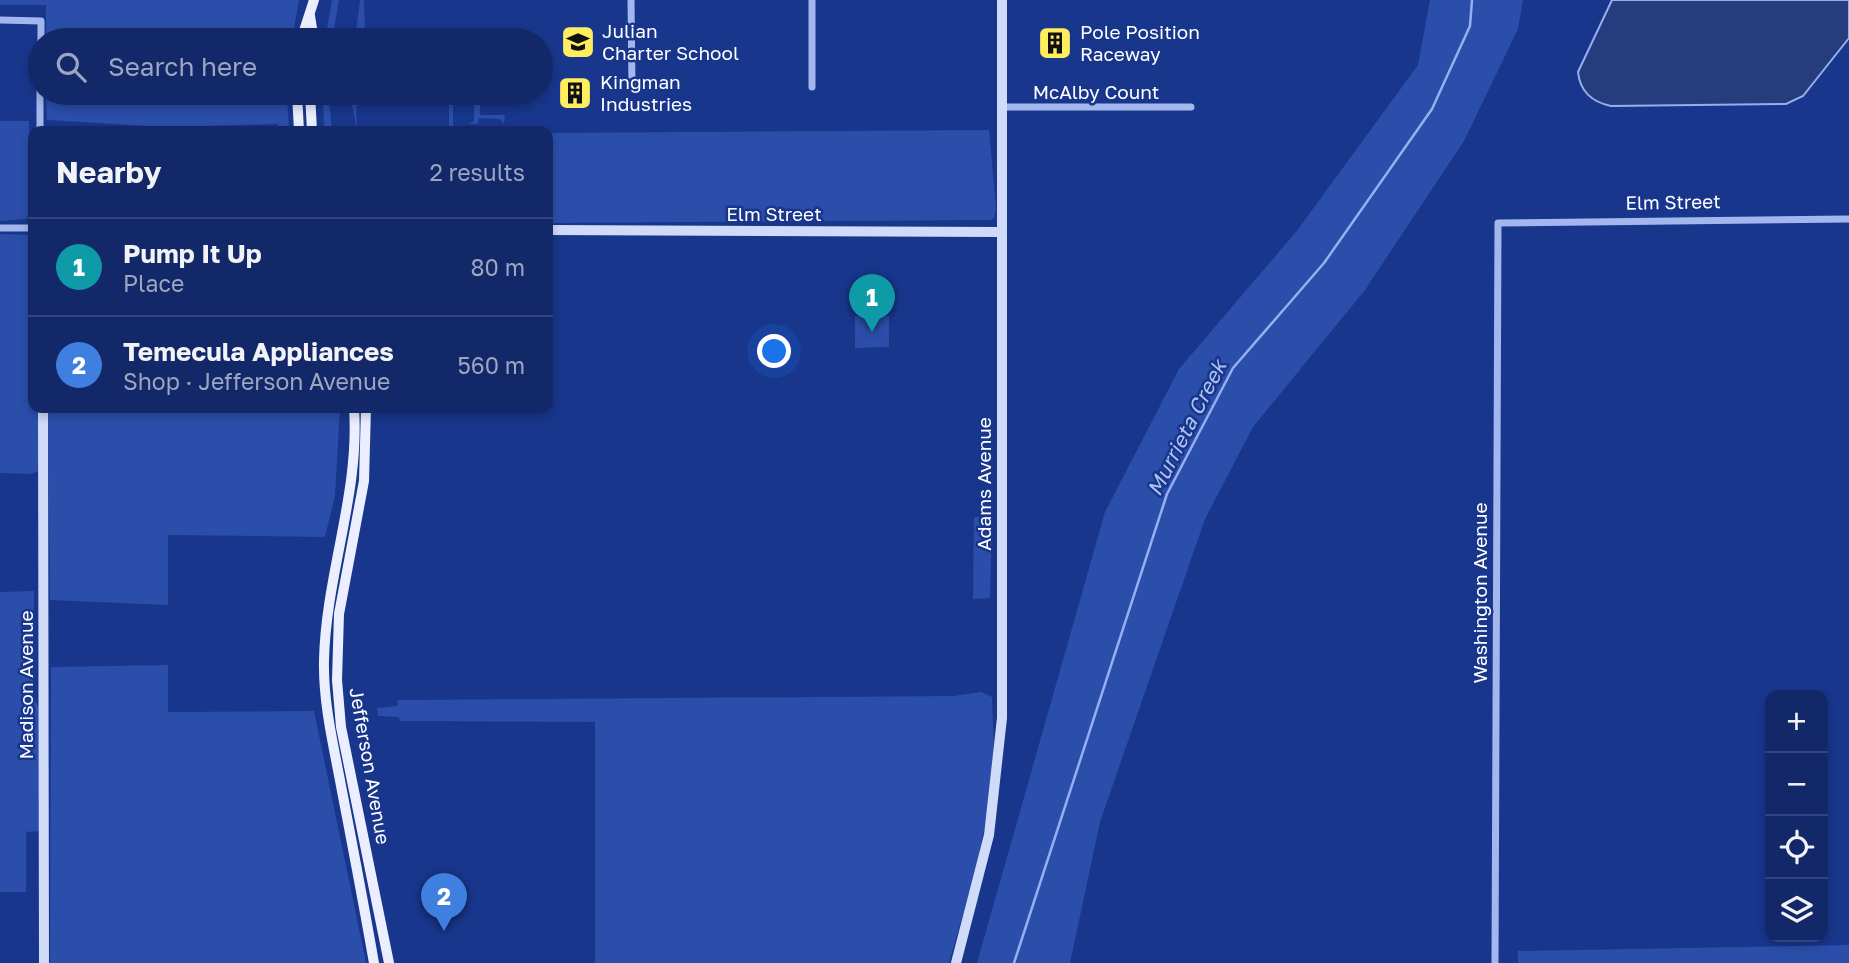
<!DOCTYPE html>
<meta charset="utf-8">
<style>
body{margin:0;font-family:"Golos Text",sans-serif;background:#1b306f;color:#f1f3f6}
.controls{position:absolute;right:21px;bottom:21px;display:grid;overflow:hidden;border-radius:14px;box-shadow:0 4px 10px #0003}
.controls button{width:63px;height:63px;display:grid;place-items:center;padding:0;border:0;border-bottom:2px solid #31447d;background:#122869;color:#f1f3f6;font:35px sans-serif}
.you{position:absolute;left:775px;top:352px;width:24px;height:24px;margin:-18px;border:5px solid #fff;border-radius:50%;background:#1a73e8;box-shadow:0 0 0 10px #1a73e833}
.badge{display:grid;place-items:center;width:46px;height:46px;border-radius:50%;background:#e69b98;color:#fff;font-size:23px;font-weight:700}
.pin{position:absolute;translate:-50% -58px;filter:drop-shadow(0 2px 4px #0008)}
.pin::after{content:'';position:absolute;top:37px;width:24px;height:21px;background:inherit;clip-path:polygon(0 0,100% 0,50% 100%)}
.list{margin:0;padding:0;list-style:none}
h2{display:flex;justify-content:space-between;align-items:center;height:91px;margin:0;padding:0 28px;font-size:30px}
h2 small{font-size:23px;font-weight:400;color:#9ca6c0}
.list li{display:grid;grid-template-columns:46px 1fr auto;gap:21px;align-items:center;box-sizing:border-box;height:98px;padding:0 28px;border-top:2px solid #31447d}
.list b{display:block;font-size:26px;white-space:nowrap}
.list p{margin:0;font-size:23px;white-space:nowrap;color:#9ca6c0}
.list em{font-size:23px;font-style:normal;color:#9ca6c0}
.icon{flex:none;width:38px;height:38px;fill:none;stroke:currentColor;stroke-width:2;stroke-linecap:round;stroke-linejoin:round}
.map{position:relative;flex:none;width:1849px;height:963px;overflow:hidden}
.search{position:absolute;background:#122869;box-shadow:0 4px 10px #0003;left:28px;top:28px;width:525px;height:77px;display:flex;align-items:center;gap:18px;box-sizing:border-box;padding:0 24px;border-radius:38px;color:#9ca6c0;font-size:26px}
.panel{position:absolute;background:#122869;box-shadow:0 4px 10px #0003;left:28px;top:126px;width:525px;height:287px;border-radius:14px}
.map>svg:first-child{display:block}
.green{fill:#2b4eaa}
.water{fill:#263c7d;stroke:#95aff1;stroke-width:2}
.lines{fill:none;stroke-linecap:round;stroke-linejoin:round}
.stream{stroke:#95aff1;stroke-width:2.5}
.street{stroke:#a3b7ee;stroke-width:7}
.secondary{stroke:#d0dbfa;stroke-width:10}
.primary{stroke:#eaeeff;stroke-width:10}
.labels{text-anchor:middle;stroke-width:5;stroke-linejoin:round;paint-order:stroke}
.poi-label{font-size:19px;fill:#fff;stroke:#18368c;text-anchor:start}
.street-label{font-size:19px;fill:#fff;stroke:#18368c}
.water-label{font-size:21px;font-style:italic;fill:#aec2f5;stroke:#18368c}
</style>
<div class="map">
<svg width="1849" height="963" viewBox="0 0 1849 963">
<rect width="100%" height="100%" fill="#18368c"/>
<g class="green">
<path d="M0 0H299L292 40H46V5H0Z"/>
<path d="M332 0H339L332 40H325Z"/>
<path d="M360 0H364L365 36 355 40Z"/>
<path d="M1430 0H1523L1518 29 1464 141 1365 290 1253 427 1205 519 1100 822 1070 963H977L1105 512 1179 369 1296 232 1418 65Z"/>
<path d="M46 93H287L289 131H278V124L166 127 47 120Z"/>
<path d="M353 93H386V99H359V105L356 106 357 131 351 99 346 96Z"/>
<path d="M393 93H453V131H449V102L397 99 393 103Z"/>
<path d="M474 93H480V115H505L504 124 500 119 479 118 478 124H468L474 121Z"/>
<path d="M323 95 335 96V100H329L332 131H324Z"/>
<path d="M0 121H29L32 208 26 219 0 221Z"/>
<path d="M989 130 996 208 994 218 990 220 548 223V133Z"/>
<path d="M0 234 33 235V408H39V471L31 474 0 473Z"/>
<path d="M855 316H889V347L855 348Z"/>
<path d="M48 408H340L335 495 325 537 168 535V605L50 600Z"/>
<path d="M974 517H989L992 522 990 598 973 599Z"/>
<path d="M34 591 33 698 39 707 40 831 26 832V892H0V592Z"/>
<path d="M168 665V712L314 711 366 963H50L51 667Z"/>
<path d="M981 692 992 697C992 719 995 740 993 762 989 831 968 897 949 963H595V722L401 721 398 717 378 716 377 708 397 706 398 700 954 696Z"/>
<path d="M1849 945V963H1518V951Z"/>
</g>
<path class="water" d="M1612 0H1849V38L1803 96 1786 104 1611 106C1592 102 1580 92 1578 72Z"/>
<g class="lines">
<path class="stream" d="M1014 963 1167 494 1233 368 1324 263 1432 109 1470 26 1472 0"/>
<g class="street">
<path d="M631 0 632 86"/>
<path d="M812 0V87"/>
<path d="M0 20 41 21V40"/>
<path d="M40 69V131"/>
<path d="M1001 107H1191"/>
<path d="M0 228H33"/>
<path d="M1495 963 1498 223 1849 219"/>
</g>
<g class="secondary">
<path d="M548 230 1000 232"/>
<path d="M43 408 44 963"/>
<path d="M956 963 989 835 1002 718V0"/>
</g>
<g class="primary">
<path d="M310 16 314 40"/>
<path d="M301 40 314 0"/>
<path d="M297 93 299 131"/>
<path d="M310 93 312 131"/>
<path d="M354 408C360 493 326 574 324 660 323 704 334 747 342 791 353 848 364 906 374 963"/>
<path d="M366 408 364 481 339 614 337 680 341 727 389 963"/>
</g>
</g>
<defs>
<g id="school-square" transform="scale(1.75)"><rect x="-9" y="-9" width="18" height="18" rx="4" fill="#ffed60" stroke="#18368c"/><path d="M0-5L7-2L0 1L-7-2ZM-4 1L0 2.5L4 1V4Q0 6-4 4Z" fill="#111"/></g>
<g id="building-square" transform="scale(1.75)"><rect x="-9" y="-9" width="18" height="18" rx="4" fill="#ffed60" stroke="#18368c"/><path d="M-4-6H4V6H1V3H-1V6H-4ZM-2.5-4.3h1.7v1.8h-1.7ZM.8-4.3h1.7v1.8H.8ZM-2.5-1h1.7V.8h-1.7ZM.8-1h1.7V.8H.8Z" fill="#111"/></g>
</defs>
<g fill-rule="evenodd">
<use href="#school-square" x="578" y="42"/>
<use href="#building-square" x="1055" y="43"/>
<use href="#building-square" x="575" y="93"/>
</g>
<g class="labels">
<g class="poi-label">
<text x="602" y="38">Julian<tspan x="602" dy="22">Charter School</tspan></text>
<text x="1080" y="39">Pole Position<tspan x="1080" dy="22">Raceway</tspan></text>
<text x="600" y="89">Kingman<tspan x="600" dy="22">Industries</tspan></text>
</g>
<g class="street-label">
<text x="1096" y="99">McAlby Count</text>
<text transform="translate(1673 202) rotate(-1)" y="7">Elm Street</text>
<text x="774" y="221">Elm Street</text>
<text transform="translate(984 484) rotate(-90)" y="7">Adams Avenue</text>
<text transform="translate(1480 593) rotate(-90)" y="7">Washington Avenue</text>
<text transform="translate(26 685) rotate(-90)" y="7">Madison Avenue</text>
<text transform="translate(370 766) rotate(80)" y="7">Jefferson Avenue</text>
</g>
<g class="water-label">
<text transform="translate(1187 428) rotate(-63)" y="7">Murrieta Creek</text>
</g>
</g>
</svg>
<div class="controls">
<button>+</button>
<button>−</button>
<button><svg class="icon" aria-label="locate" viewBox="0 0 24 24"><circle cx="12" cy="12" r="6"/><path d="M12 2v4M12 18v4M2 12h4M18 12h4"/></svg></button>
<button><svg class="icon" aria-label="layers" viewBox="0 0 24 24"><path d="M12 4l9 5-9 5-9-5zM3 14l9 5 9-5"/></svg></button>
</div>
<div class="you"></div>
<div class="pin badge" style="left:872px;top:332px;background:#0f9aa8">1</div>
<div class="pin badge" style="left:444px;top:931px;background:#3f7fe0">2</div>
<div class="search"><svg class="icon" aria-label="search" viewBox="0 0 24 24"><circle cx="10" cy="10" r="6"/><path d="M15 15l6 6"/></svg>Search here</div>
<section class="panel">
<h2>Nearby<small>2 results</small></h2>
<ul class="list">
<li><span class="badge" style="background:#0f9aa8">1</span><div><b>Pump It Up</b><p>Place</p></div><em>80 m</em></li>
<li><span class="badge" style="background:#3f7fe0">2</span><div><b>Temecula Appliances</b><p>Shop · Jefferson Avenue</p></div><em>560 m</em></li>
</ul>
</section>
</div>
